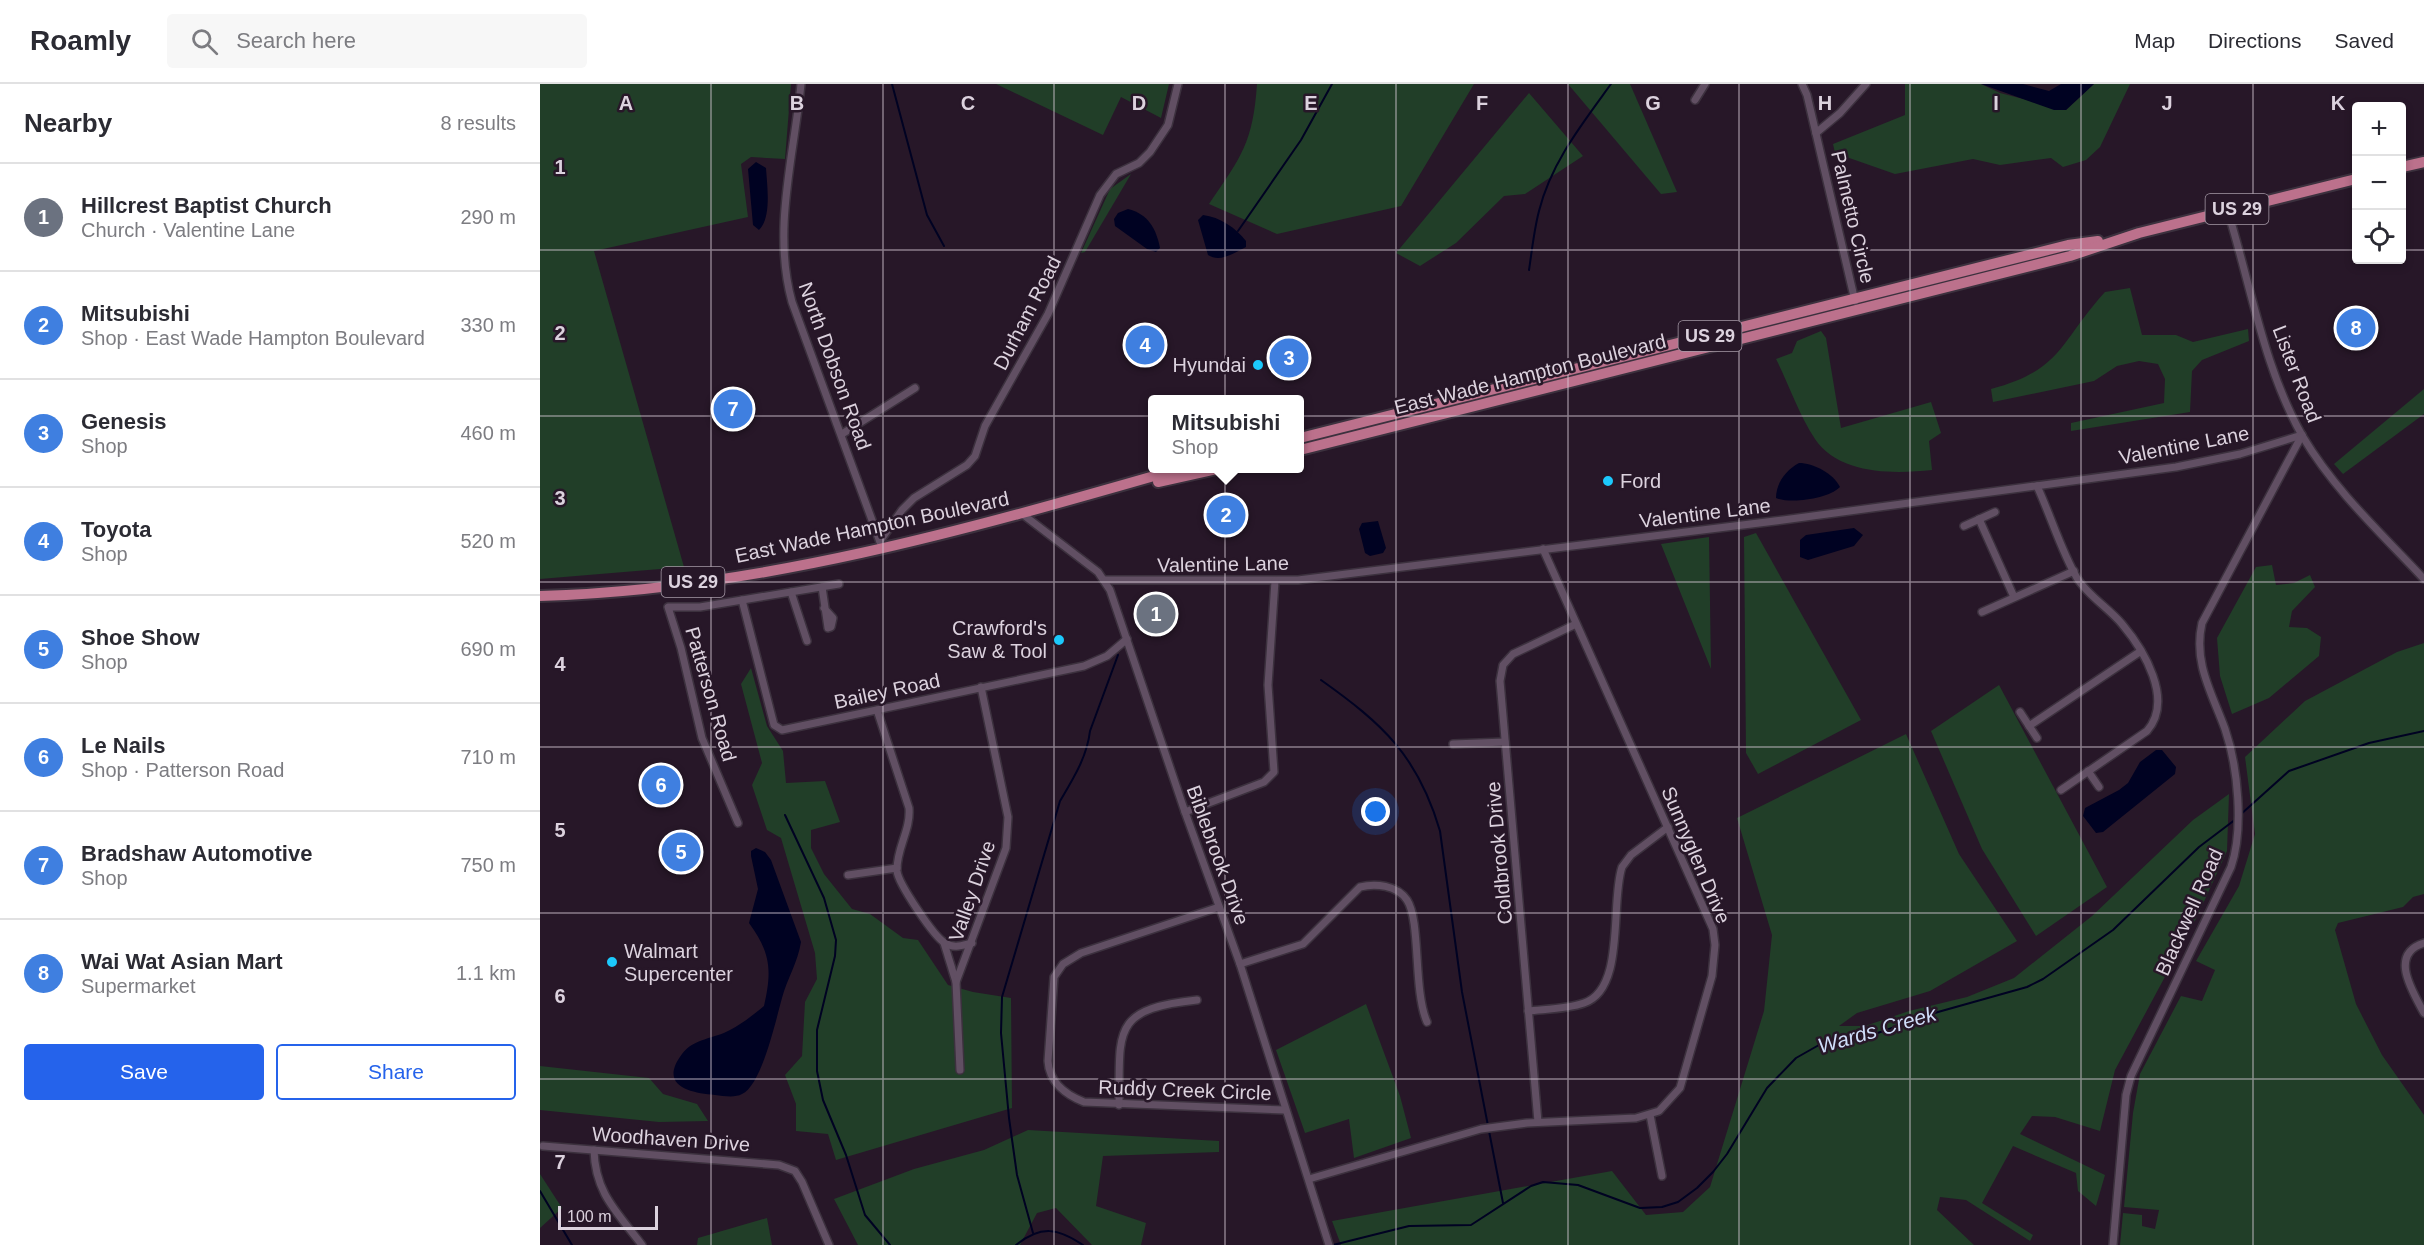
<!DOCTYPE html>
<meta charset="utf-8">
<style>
body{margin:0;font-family:Helvetica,sans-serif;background:#f7f7f7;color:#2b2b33}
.controls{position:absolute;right:18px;top:18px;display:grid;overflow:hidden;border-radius:6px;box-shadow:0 3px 9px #0003}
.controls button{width:54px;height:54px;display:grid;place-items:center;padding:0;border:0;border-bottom:2px solid #e1e1e2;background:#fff;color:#2b2b33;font:30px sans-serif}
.scale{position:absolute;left:18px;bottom:15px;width:100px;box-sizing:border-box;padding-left:6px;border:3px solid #dcd2de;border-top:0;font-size:16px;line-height:21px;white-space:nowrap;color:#dcd2de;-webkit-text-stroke:4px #271728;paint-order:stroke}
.you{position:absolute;left:836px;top:728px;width:21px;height:21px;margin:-15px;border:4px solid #fff;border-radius:50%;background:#1a73e8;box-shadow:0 0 0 9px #1a73e833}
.badge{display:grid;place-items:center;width:39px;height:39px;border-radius:50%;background:#2563eb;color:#fff;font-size:20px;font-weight:700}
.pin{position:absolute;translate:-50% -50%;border:3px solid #fff;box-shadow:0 2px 6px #0006}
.popup{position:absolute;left:608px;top:311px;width:156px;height:78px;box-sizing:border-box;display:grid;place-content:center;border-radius:6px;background:#fff;filter:drop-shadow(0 2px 4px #0005);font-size:20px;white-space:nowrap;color:#7c7c81}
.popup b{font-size:22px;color:#2b2b33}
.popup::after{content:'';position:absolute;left:50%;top:100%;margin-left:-12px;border:12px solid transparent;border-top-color:#fff}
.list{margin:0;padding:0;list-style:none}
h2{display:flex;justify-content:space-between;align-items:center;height:78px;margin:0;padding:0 24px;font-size:26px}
h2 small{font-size:20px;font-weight:400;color:#7c7c81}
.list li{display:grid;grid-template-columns:39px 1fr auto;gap:18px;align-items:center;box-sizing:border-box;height:108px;padding:0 24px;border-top:2px solid #e1e1e2}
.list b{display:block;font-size:22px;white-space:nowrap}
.list p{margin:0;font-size:20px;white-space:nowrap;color:#7c7c81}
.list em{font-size:20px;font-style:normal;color:#7c7c81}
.actions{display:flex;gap:12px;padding:18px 24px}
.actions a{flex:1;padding:14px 0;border:2px solid #2563eb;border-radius:6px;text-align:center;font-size:21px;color:#2563eb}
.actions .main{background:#2563eb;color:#fff}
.icon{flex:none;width:33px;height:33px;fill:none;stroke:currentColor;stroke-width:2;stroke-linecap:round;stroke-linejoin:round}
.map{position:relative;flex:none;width:1884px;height:1161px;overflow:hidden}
header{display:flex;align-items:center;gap:36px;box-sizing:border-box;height:84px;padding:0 30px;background:#fff;border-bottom:2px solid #e1e1e2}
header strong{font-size:28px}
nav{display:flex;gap:33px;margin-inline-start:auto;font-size:21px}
.search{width:420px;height:54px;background:#f7f7f7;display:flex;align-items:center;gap:15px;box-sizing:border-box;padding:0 21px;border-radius:6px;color:#7c7c81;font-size:22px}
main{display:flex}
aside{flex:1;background:#fff}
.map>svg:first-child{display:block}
.green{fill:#213e28}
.water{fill:#000222}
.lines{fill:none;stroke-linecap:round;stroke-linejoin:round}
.stream{stroke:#000222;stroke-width:2}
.street-casing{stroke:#3c313e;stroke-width:10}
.primary-casing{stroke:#3c313e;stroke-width:14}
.street{stroke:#614f63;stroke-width:7}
.primary{stroke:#bc718c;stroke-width:10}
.grid{fill:none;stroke:#dcd2de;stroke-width:1.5;stroke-opacity:0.55}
.poi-dot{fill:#1cc9fc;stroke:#271728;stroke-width:2}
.labels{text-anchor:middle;stroke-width:5;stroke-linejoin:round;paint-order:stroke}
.shield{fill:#271728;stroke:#a69aa7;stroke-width:1.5}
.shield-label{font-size:18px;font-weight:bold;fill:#dcd2de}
.street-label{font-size:20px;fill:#dcd2de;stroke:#271728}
.poi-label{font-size:20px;fill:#dcd2de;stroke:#271728;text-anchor:end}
.water-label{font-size:21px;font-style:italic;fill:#d0defa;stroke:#271728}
.grid-label{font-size:20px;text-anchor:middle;font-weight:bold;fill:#dcd2de;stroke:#271728;stroke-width:5;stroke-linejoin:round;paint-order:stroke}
</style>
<header>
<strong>Roamly</strong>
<div class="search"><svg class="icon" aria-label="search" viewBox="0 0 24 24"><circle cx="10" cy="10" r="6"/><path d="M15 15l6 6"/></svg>Search here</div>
<nav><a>Map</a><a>Directions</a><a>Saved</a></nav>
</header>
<main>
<aside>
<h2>Nearby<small>8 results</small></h2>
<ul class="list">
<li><span class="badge" style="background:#6b7280">1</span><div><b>Hillcrest Baptist Church</b><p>Church · Valentine Lane</p></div><em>290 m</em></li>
<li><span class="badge" style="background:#3f7fe0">2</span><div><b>Mitsubishi</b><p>Shop · East Wade Hampton Boulevard</p></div><em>330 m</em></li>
<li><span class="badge" style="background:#3f7fe0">3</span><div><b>Genesis</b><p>Shop</p></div><em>460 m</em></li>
<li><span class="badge" style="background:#3f7fe0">4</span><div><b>Toyota</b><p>Shop</p></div><em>520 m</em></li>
<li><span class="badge" style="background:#3f7fe0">5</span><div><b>Shoe Show</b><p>Shop</p></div><em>690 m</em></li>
<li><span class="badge" style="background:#3f7fe0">6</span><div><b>Le Nails</b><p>Shop · Patterson Road</p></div><em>710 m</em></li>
<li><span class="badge" style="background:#3f7fe0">7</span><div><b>Bradshaw Automotive</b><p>Shop</p></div><em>750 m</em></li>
<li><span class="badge" style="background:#3f7fe0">8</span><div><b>Wai Wat Asian Mart</b><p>Supermarket</p></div><em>1.1 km</em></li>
</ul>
<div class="actions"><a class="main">Save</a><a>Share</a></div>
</aside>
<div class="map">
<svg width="1884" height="1161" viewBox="0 0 1884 1161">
<rect width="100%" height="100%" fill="#271728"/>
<g class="green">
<path d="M0 0H251L245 75 211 73 201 80 208 133 54 167 144 483 0 495Z"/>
<path d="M456 0H629L621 34 581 13 563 51Z"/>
<path d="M717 0H934L861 122 737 150 669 120C701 73 713 59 717 0Z"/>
<path d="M1028 0H1090L1137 108 1121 110Z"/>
<path d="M1365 0H1441L1460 9 1526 26 1554 0H1590L1560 63 1546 76 1523 83 1511 74 1460 81 1433 75 1355 90 1295 69 1293 60 1365 31Z"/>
<path d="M989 9 1043 72 985 110 964 112 916 159 880 182 856 169Z"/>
<path d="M591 90 545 168 541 169 570 105Z"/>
<path d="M1590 204 1602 251H1636L1653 258 1708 245 1709 257 1662 276 1652 287 1650 328 1531 347V339L1624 319 1625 295 1618 280 1599 277 1577 282 1554 297 1453 318 1451 305C1523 286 1520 257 1565 208Z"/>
<path d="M1281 247 1286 254 1301 344 1391 318 1401 349 1389 357 1392 386C1354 390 1299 391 1275 355 1259 331 1249 301 1236 275L1252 269 1257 257Z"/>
<path d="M1884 305V330L1803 390 1794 380Z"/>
<path d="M1216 449 1321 636 1218 690 1206 669 1204 453Z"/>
<path d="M1169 453 1171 585 1121 460Z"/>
<path d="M1732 481 1736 501 1754 499 1770 491 1775 503 1752 527 1749 543 1767 544 1781 553 1779 572 1729 614 1692 630 1680 592 1677 554 1716 483Z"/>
<path d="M1884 559V810L1873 813 1863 823 1798 839 1795 846 1816 920 1842 971 1884 1031V1161H1580L1583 1129 1602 1131V1142L1615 1145 1619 1126 1584 1123 1593 1029 1600 990 1641 912 1662 917 1675 886 1656 877 1699 802 1715 750 1705 673 1765 617 1857 568Z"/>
<path d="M211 584 227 642 243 667 246 699 285 697 300 738 271 746V764L284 790 312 825 330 830 363 854 378 856 408 901 433 908 471 914 472 1024 296 1076 288 1050 256 1047V1020L245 991 262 972 265 918 277 895 275 869 241 754 227 746 212 701 222 679 201 600Z"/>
<path d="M1459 601 1567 803 1496 852 1442 765 1391 647Z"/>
<path d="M1366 650 1419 770 1477 857 1390 907 1317 929 1299 942H1325L1369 927 1427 913 1474 894 1552 832 1653 736 1689 710 1687 767 1657 833 1575 986 1560 1047 1515 1033 1492 1032 1480 1050 1565 1091 1556 1122 1538 1107 1536 1089 1473 1062 1442 1119 1493 1151 1490 1157 1426 1116 1400 1113 1397 1126 1434 1161H801L792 1137 1072 1087 1106 1131 1143 1128 1170 1103 1224 927 1232 851 1197 734Z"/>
<path d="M826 920 860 1012 871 1054 814 1074 809 1035 765 1049 736 966Z"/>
<path d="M0 982 109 994 123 1010 157 1020 168 1037 119 1038 0 1026Z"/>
<path d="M488 1046 679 1057V1068L563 1072 556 1122 606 1139 601 1161H552L516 1124 497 1129 480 1161H318L294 1115 374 1085 444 1066Z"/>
<path d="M0 1090 22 1124 0 1144Z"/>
<path d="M227 1134 232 1161H157L158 1154Z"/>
</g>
<g class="water">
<path d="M1441 0H1483L1509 7 1521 0H1554L1526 26H1514Z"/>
<path d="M216 78 226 84C227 100 232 134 219 146L213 141 208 85Z"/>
<path d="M588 125C608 130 616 144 620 164L616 168 607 165 575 142 574 135 578 129Z"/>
<path d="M663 131C680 133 696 144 706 157V163C694 169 680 179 668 171L658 136Z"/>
<path d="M1259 379C1273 379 1293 389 1300 403 1288 415 1251 420 1236 414 1236 399 1246 386 1259 379Z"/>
<path d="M838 437 846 464 843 469 830 472 825 469 819 445 822 439Z"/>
<path d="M1314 444 1323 451 1314 462 1268 476 1260 473V456L1266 451Z"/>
<path d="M1616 666H1622L1636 683 1635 690 1563 748 1556 749 1543 732 1545 724 1579 706 1588 699 1600 678Z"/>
<path d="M216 764 225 768 231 776 261 858C258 878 247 895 242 914 236 935 222 1001 202 1010 195 1014 184 1012 175 1011 150 1009 118 1002 142 970 154 954 174 955 190 946 202 940 214 930 224 922 232 887 231 869 209 839L218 805 211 772V767Z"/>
</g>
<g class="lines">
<g class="stream">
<path d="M352 0 387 131 404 162"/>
<path d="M698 147 761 56 792 0"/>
<path d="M989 186C992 166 994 146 999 127 1011 79 1042 40 1071 0"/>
<path d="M781 596C843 640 878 672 900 747L922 908 963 1119"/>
<path d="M245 731 284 814 296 856 295 872 277 946V987L283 1016 306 1071 325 1131 350 1161"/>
<path d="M1700 731 1749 687 1829 659 1884 647"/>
<path d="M0 1107 32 1161"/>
<path d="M493 1149 477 1091 469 1034 461 949 462 913 520 717C533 695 547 673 550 647L578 571"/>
<path d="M476 1161C501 1141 518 1144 543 1161"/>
<path d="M793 1161 869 1142 931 1141 991 1102 1003 1098 1038 1101 1100 1124 1122 1123 1138 1118 1157 1104 1173 1088 1187 1070 1227 1004 1256 974 1286 957 1329 952 1398 928 1487 903 1503 895 1573 846 1659 763 1696 735"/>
</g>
<g class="street-casing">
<g id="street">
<path d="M261 0C254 72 232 146 252 218L340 458"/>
<path d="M1262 0 1267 11 1315 217"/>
<path d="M1155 16 1165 0"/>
<path d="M1276 49 1300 29 1326 0"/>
<path d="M1688 128C1711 202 1724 285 1763 353 1795 407 1842 450 1884 495"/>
<path d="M302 350 375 304"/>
<path d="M1497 402C1510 430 1522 469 1537 494 1548 512 1569 524 1582 540 1604 566 1634 616 1607 647L1521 706"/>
<path d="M481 429 558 488 570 506 645 728 700 880 789 1161"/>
<path d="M1439 435 1474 513"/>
<path d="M1424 442 1455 428"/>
<path d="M340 457 362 426 374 414 427 381 435 372 445 342 508 230 560 111 576 90 599 79 610 68 628 41 638 0"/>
<path d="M565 496H758L1243 436 1636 383 1700 370 1762 351"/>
<path d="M282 503 288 544 291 543 293 534 284 524"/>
<path d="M251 508 267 557"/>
<path d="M202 516 234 641 242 646 544 582 567 572 587 555"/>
<path d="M1442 528 1534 487"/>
<path d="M337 626 369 724C371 746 356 765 357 787 358 799 394 853 405 859 414 865 423 861 432 859"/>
<path d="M1480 628 1497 654"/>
<path d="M1489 642 1601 567"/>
<path d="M913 660 965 658"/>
<path d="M1548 687 1559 703"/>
<path d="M645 728 724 698 734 688 728 601 735 497"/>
<path d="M198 739 162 654 141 564 128 523H160L299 500"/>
<path d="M308 791 357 784"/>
<path d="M679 823 541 869 523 880 514 893 508 977C509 998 526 1011 544 1018L745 1026"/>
<path d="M404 859 416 898"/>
<path d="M1884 859C1848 870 1873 908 1884 929"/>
<path d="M700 880 763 860 820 803C835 799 857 801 867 816 881 837 873 906 887 938"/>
<path d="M988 927C1006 925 1027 925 1044 919 1086 905 1070 818 1082 783L1091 771 1128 743"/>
<path d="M420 986 416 898 466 764 468 733 441 603"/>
<path d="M579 1021C580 947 571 925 657 916"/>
<path d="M1110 1031 1122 1092"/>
<path d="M998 1038 960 597 963 581 973 570 1036 540"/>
<path d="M3 1062 239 1081 255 1087 262 1098 289 1161"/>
<path d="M54 1066C55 1109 77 1128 102 1161"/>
<path d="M769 1095 941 1045 987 1039 1096 1034 1119 1027 1140 1004 1172 892 1175 861 1173 845 1003 465"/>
<path d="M1573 1161 1586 1011 1591 992 1691 783C1704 745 1698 683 1685 645 1672 609 1653 579 1662 539L1762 351"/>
</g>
</g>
<g class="primary-casing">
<g id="primary">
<path d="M1862 83 1884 78"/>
<path d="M760 354 1528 161 1558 157"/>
<path d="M760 366 1530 172 1599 149 1816 95"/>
<path d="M618 398 681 384"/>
<path d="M0 512C219 506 433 444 642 384"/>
</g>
</g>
<use href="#street" class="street"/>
<use href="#primary" class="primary"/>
</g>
<path class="grid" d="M171 0V1161M343 0V1161M514 0V1161M685 0V1161M856 0V1161M1028 0V1161M1199 0V1161M1370 0V1161M1541 0V1161M1713 0V1161M0 166H1816M1862 166H1884M0 332H1884M0 498H1884M0 663H1884M0 829H1884M0 995H1884"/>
<g class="poi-dot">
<circle cx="718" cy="281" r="6"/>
<circle cx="1068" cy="397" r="6"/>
<circle cx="519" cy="556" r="6"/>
<circle cx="72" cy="878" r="6"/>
</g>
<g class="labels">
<g class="shield">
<rect x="1665.5" y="110" width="63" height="30" rx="4.5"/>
<rect x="1138.5" y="237" width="63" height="30" rx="4.5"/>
<rect x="121.5" y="483" width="63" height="30" rx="4.5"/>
</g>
<g class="shield-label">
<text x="1697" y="131">US 29</text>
<text x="1170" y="258">US 29</text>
<text x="153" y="504">US 29</text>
</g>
<g class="street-label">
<text transform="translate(1313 133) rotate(77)" y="7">Palmetto Circle</text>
<text transform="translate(487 229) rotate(-63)" y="7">Durham Road</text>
<text transform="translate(295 282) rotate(70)" y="7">North Dobson Road</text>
<text transform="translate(990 290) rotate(-14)" y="7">East Wade Hampton Boulevard</text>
<text transform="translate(1757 290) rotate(69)" y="7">Lister Road</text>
<text transform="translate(1644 361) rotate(-11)" y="7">Valentine Lane</text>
<text transform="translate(1165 429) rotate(-7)" y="7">Valentine Lane</text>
<text transform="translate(332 443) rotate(-12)" y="7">East Wade Hampton Boulevard</text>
<text transform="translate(683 480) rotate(-1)" y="7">Valentine Lane</text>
<text transform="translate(347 607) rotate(-12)" y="7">Bailey Road</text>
<text transform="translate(171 610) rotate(74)" y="7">Patterson Road</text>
<text transform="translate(959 769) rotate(-95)" y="7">Coldbrook Drive</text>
<text transform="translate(678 771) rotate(70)" y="7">Biblebrook Drive</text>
<text transform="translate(1156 771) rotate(67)" y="7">Sunnyglen Drive</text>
<text transform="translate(432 807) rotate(-71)" y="7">Valley Drive</text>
<text transform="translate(1649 828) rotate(-66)" y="7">Blackwell Road</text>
<text transform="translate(645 1006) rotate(2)" y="7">Ruddy Creek Circle</text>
<text transform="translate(131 1055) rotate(4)" y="7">Woodhaven Drive</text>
</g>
<g class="poi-label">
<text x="706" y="288">Hyundai</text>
<text x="1080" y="404" text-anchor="start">Ford</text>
<text x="507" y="551">Crawford's<tspan x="507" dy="23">Saw &amp; Tool</tspan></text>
<text x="84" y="874" text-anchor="start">Walmart<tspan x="84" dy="23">Supercenter</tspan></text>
</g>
<g class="water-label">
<text transform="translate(1337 946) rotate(-16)" y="7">Wards Creek</text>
</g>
</g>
<g class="grid-label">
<text x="86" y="26">A</text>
<text x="257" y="26">B</text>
<text x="428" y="26">C</text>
<text x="599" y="26">D</text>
<text x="771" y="26">E</text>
<text x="942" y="26">F</text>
<text x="1113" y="26">G</text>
<text x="1285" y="26">H</text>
<text x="1456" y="26">I</text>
<text x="1627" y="26">J</text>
<text x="1798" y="26">K</text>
<text x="20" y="90">1</text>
<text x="20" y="256">2</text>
<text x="20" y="421">3</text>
<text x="20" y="587">4</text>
<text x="20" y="753">5</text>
<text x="20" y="919">6</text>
<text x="20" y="1085">7</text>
</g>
</svg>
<div class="controls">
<button>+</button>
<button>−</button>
<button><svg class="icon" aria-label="locate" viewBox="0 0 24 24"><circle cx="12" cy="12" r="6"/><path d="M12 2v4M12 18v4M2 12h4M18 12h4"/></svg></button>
</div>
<div class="scale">100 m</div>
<div class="you"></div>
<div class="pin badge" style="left:616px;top:530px;background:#6b7280">1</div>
<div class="pin badge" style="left:686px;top:431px;background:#3f7fe0">2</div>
<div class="popup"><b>Mitsubishi</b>Shop</div>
<div class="pin badge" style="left:749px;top:274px;background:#3f7fe0">3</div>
<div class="pin badge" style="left:605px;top:261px;background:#3f7fe0">4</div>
<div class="pin badge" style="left:141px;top:768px;background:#3f7fe0">5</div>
<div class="pin badge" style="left:121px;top:701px;background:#3f7fe0">6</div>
<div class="pin badge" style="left:193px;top:325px;background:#3f7fe0">7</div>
<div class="pin badge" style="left:1816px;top:244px;background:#3f7fe0">8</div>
</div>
</main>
